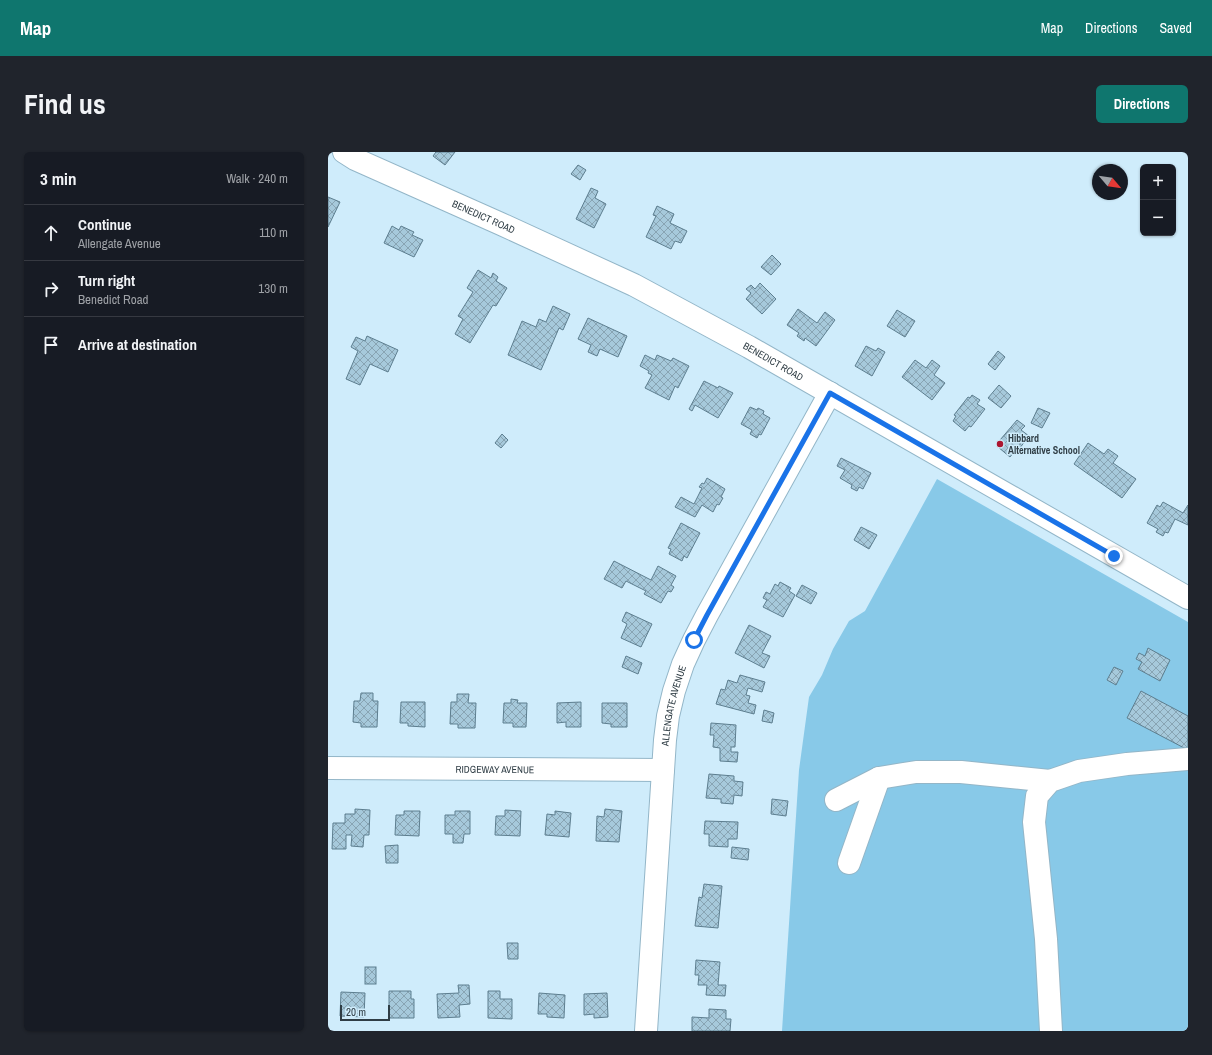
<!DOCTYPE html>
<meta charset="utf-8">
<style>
body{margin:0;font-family:"Archivo Narrow",sans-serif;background:#20242c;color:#f1f3f6}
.controls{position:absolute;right:12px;top:12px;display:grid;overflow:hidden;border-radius:6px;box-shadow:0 1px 3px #0004}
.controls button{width:36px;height:36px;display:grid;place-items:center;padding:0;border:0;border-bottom:1px solid #363941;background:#171b24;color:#f1f3f6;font:20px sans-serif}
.compass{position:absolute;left:764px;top:12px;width:36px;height:36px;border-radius:50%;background:#171b24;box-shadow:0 1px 3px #0004;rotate:119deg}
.scale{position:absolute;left:12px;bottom:10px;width:50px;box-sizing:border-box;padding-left:4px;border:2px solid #2f3d45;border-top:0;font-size:11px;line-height:14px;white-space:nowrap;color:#2f3d45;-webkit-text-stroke:3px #cfecfb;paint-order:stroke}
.stop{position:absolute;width:12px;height:12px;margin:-9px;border:3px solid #1a73e8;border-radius:50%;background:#fff}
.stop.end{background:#1a73e8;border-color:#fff;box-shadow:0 1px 4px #0008}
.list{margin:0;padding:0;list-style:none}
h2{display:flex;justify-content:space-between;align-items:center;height:52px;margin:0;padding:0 16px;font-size:17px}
h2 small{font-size:13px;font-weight:400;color:#9ea1a6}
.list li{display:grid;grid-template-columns:26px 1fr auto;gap:12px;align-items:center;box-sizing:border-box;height:56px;padding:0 16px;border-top:1px solid #363941}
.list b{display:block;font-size:15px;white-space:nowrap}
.list p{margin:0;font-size:13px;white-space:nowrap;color:#9ea1a6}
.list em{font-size:13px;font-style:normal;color:#9ea1a6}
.icon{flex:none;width:22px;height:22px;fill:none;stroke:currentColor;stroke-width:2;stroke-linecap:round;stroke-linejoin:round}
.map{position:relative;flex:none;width:860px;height:879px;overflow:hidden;border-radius:6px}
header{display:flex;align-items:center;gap:24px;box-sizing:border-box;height:56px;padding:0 20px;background:#0f766e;color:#fff}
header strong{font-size:19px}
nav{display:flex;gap:22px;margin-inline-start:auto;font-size:14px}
.intro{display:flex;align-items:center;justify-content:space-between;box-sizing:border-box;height:96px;padding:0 24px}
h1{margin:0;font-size:28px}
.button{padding:10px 18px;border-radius:6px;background:#0f766e;color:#fff;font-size:14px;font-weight:700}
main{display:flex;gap:24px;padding:0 24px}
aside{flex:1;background:#171b24;border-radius:6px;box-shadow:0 1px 3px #0004}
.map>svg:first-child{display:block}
.grass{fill:#88c9e8}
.building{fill:url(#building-cross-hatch);stroke:#5d7e8f}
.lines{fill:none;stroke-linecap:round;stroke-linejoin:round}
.minor-casing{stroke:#93b6c8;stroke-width:24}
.minor{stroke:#fff;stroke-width:22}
.route{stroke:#1a73e8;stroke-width:5}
.poi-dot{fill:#ab1530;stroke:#cfecfb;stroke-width:1.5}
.labels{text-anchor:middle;stroke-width:3;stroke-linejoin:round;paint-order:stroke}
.street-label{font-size:10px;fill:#2f3d45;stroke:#cfecfb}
.poi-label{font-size:10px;font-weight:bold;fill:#2f3d45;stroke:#cfecfb;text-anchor:start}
</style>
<header>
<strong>Map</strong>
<nav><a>Map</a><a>Directions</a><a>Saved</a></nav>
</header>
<div class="intro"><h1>Find us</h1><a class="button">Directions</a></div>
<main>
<aside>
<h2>3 min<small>Walk · 240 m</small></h2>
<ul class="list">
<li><svg class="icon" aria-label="ahead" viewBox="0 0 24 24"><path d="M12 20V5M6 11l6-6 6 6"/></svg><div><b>Continue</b><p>Allengate Avenue</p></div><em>110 m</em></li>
<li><svg class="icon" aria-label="right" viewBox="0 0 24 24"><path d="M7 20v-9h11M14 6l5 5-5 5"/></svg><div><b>Turn right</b><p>Benedict Road</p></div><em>130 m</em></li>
<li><svg class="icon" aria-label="arrive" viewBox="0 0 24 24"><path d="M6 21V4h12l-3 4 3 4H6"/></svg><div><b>Arrive at destination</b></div></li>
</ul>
</aside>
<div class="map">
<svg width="860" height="879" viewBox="0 0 860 879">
<defs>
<pattern id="building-cross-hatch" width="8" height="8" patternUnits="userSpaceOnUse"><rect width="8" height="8" fill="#a6c9db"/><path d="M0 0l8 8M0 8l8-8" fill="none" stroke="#88a4b3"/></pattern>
</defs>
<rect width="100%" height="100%" fill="#cfecfb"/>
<path class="grass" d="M609 327 860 470V879H454L471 618 481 545 494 523 505 497 521 469 537 459Z"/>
<g class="building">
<path d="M108 0H107H127L117 13 105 4Z"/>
<path d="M250 13 258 18 252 28 243 22Z"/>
<path d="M263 36 270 39 267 46 278 52 266 76 248 67Z"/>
<path d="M0 45 12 50 0 75Z"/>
<path d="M329 54 346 62 342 71 359 79 353 91 347 89 343 97 318 85 328 64 325 63Z"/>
<path d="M64 74 71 78 73 74 86 80 84 83 95 88 86 105 56 91Z"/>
<path d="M444 103 453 112 443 123 433 115Z"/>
<path d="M150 118 163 126 165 121 170 125 168 129 179 136 168 154 165 153 142 191 127 182 135 167 130 164 145 140 139 136Z"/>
<path d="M432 131 448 147 434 162 418 147 423 141 418 137 423 133 427 137Z"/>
<path d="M225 154 242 162 235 178 231 176 213 218 180 203 194 169 208 175 211 167 218 170Z"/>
<path d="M470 157 489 171 497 160 507 168 488 194 477 186 476 189 469 184 471 181 459 173Z"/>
<path d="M569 158 587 169 577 185 559 174Z"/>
<path d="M260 166 299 184 290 205 272 197 269 204 260 200 263 193 250 187Z"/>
<path d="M39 184 70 198 60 220 42 212 32 233 18 227 30 199 23 195 28 185 37 189Z"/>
<path d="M538 194 548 199 550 196 557 200 544 224 527 214Z"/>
<path d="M670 199 677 205 667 218 660 212Z"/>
<path d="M317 203 327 208 329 203 343 209 345 206 361 214 350 236 347 234 341 248 317 236 324 223 320 221 321 219 312 214Z"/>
<path d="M587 208 598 216 604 208 612 214 606 223 617 231 604 248 574 225Z"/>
<path d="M376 229 390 236 391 234 405 241 390 266 367 253 364 259 361 257Z"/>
<path d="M671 233 683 244 673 256 660 246Z"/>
<path d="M644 243 652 248 649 252 657 257 643 275 641 274 637 279 625 269 628 264 626 263 640 245 642 246Z"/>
<path d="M422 255 429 258 430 256 436 259 435 262 442 266 433 283 431 282 429 286 422 282 424 278 413 272Z"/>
<path d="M710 256 722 261 714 276 703 271Z"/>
<path d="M689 268 697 274 693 278 701 284 688 301 686 300 682 305 670 295 674 290 672 288Z"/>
<path d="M174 282 180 288 173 296 167 291Z"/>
<path d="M760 291 776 302 780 297 790 304 785 311 808 327 794 346 746 312Z"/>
<path d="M513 306 543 321 535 337 531 335 529 339 523 336 524 333 512 326 517 318 509 314Z"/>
<path d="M379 326 397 337 393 345 395 346 391 353 389 352 385 360 374 353 367 365 347 355 353 345 366 352 374 336 371 335 374 331 376 332Z"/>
<path d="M835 350 855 361 860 353V373L847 367 840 381 837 380 835 384 828 380 830 377 819 371 829 353 832 355Z"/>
<path d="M353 371 372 381 359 406 356 404 354 409 341 402 343 397 340 396Z"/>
<path d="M533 375 549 383 541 397 526 388Z"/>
<path d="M286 409 323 428 330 414 348 424 343 433 346 435 343 440 340 439 333 451 316 442 318 439 298 429 294 436 276 427Z"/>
<path d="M452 430 463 436 461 439 467 443 455 465 435 455 439 448 435 446 438 440 442 442 447 432 450 434Z"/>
<path d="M474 433 489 441 483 452 468 444Z"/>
<path d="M298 460 324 472 313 495 293 486 299 472 294 469Z"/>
<path d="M421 473 443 484 434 501 442 504 436 516 407 501Z"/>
<path d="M820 496 842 508 832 529 810 517 814 510 808 507 811 501 817 504Z"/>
<path d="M298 504 314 511 310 522 294 515Z"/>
<path d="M786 515 795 519 788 533 779 528Z"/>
<path d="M412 523 437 530 434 540 420 536 418 543 422 544 420 551 428 553 426 562 388 552 393 537 397 538 400 528 409 531Z"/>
<path d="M813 539 860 564V598L799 566Z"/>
<path d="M33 541H45V549H50L49 575H33V571L25 570 26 549H32Z"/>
<path d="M129 542H141L140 551H148L147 576H130V572H122L123 550H129Z"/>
<path d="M183 547 190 548 189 551H199L198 575H185V571H175L176 551H183Z"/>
<path d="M73 550H97V575L80 574V571H72Z"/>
<path d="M253 550V575H238V570L229 571V551Z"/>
<path d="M274 551H299V575H283V572L274 571Z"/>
<path d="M436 558 446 561 444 571 434 569Z"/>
<path d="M383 571 408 573 407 595H403V600H410L409 610 392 609V596L385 595 386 583H382Z"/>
<path d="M381 622 406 624V629L415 630 414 644 406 643 405 652 393 651V647L378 646Z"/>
<path d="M444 647 460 649 458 664 443 662Z"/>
<path d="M27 657 42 658 41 683H36L35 695 23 694 24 683H18V697H4L5 671H17V662H27Z"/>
<path d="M277 657 294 659 291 690 268 689 269 664 276 665Z"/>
<path d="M177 658 193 659 192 684 167 683 168 664H177Z"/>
<path d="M76 659H92L91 684 67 683 68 663H76Z"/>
<path d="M127 659H142V682H136L135 691H125V682H117V663H127Z"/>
<path d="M227 659 243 661 241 685 217 683 219 662 227 663Z"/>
<path d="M377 669 410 670 409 687H400V695L381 694V682H376Z"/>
<path d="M70 693V711H58L57 694Z"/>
<path d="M404 695 421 697 420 708 403 706Z"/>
<path d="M376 732 394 734 390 776 367 774 371 745 374 746Z"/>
<path d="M179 791H190V807H180Z"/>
<path d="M368 808 392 810 390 833H398L397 844 378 843 379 833H370L371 823H367Z"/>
<rect x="37" y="815" width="11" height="17"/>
<path d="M130 833H141L142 852 131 853 132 865 110 866 109 842 131 841Z"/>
<path d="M61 839H83V847H86V866H61Z"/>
<path d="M160 839H172V847H184V867L160 866Z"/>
<path d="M13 840 37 841 36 865 12 864Z"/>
<path d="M211 841 237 843 236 866 219 865V862H210Z"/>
<path d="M279 841 280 865 266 866V862L256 863V842Z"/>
<path d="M381 857 398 858V867H403L402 879H364V865L381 866Z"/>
</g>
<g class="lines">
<g class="minor-casing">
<g id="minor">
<path id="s1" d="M16 0 27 7 173 72 306 133 421 195 860 446"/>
<path id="s2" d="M0 616 335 618"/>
<path d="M508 648 551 626 588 620H633L722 629"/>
<path d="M521 711 551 626"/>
<path id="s3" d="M318 879 337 588 340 564 346 539 355 512 366 488 379 463 502 241"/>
<path d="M723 879 718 787 706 670 709 644 722 629 751 619 799 612 860 607"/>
</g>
</g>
<use href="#minor" class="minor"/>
</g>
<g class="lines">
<path class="route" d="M366 488 379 463 502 241 786 404"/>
</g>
<circle class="poi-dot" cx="672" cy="292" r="4"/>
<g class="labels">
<g class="street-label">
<text dy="4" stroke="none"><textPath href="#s1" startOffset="154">BENEDICT ROAD</textPath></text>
<text dy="4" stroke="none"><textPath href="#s1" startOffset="478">BENEDICT ROAD</textPath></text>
<text dy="4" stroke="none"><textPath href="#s3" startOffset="327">ALLENGATE AVENUE</textPath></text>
<text dy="4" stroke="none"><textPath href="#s2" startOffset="167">RIDGEWAY AVENUE</textPath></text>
</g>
<g class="poi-label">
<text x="680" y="290">Hibbard<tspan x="680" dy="12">Alternative School</tspan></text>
</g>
</g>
</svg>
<div class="controls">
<button>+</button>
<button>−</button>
</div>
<svg class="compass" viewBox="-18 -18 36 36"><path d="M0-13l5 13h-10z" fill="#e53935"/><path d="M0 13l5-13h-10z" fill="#9ea1a6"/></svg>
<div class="scale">20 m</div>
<div class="stop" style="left:366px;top:488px"></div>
<div class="stop end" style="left:786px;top:404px"></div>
</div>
</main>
